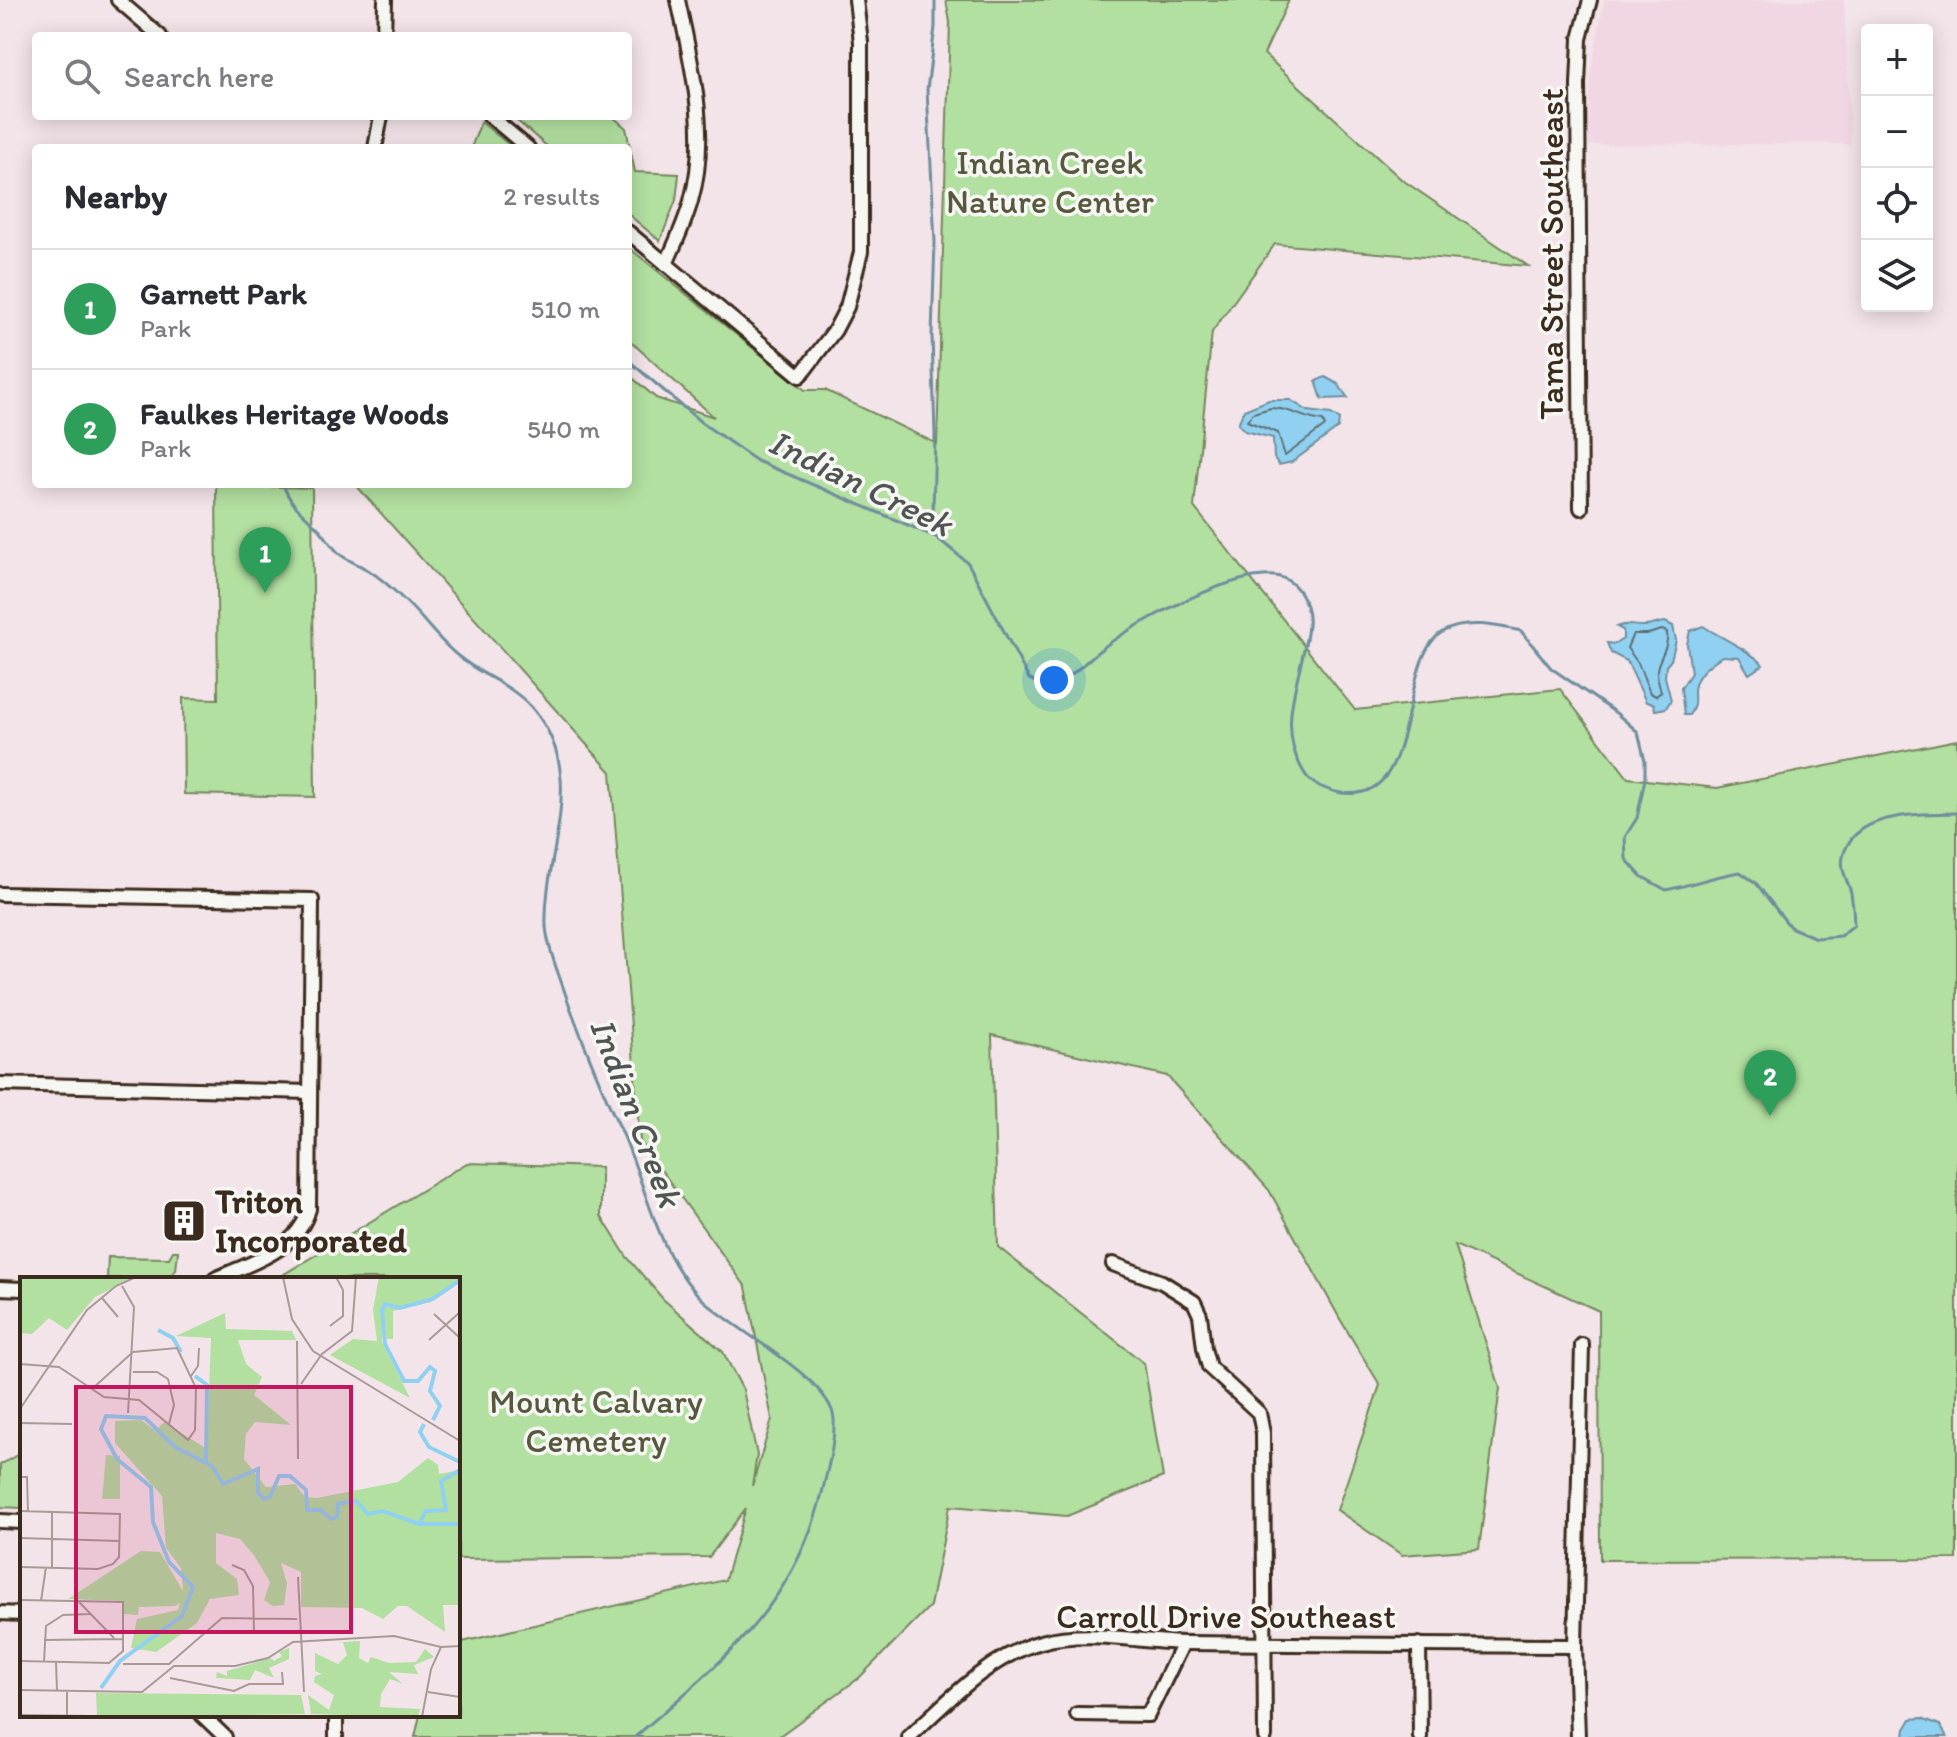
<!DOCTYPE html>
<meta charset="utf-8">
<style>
body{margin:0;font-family:Itim,sans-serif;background:#f7f7f7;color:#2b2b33}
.controls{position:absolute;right:24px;top:24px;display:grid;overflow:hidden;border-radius:8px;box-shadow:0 4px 20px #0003}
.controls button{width:72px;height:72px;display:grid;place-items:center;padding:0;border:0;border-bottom:2px solid #e1e1e2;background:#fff;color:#2b2b33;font:40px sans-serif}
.you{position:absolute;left:1054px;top:680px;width:28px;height:28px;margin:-20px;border:6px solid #fff;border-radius:50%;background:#1a73e8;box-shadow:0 0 0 12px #1a73e833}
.badge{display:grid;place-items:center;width:52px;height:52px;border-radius:50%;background:#3b2a1e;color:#fff;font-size:26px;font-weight:700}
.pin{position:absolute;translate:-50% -66px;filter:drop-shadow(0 2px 4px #0008)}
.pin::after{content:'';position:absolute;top:42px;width:28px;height:24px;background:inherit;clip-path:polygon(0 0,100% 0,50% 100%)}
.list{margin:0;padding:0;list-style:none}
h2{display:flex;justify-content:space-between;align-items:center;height:104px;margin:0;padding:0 32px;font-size:34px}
h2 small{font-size:26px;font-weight:400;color:#7c7c81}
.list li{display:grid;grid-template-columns:52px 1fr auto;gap:24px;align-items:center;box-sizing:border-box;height:120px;padding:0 32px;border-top:2px solid #e1e1e2}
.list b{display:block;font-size:30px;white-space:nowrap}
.list p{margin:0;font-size:26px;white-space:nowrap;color:#7c7c81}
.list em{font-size:26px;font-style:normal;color:#7c7c81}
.icon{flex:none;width:44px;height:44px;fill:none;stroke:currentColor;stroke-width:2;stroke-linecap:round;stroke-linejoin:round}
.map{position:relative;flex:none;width:1957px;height:1737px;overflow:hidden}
.search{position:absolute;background:#fff;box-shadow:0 4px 20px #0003;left:32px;top:32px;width:600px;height:88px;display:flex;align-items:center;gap:20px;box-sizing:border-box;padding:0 28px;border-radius:8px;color:#7c7c81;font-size:30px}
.panel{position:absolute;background:#fff;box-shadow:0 4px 20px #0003;left:32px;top:144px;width:600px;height:344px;border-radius:8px}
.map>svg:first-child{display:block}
.built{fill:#f1d7e3}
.green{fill:#b1e0a0;stroke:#76855f;stroke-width:2}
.water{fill:#90d1f1;stroke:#6e8e9d;stroke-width:2}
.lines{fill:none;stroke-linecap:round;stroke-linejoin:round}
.shore{stroke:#5d6d72;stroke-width:2}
.stream{stroke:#6e8e9d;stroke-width:3}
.street-casing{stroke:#3b2a1e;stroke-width:18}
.street{stroke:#f6f6f2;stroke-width:12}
.labels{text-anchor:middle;stroke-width:7;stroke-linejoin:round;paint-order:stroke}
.park-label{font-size:34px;fill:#58583e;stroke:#f6f6f2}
.street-label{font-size:34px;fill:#3b2a1e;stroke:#f6f6f2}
.poi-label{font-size:34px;font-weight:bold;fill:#3b2a1e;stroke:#f6f6f2;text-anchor:start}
.water-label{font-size:36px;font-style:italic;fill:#505453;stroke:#f6f6f2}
.inset-river{fill:none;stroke:#90d1f1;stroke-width:4}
.inset-road{fill:none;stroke:#a99a98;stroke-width:2}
.view{fill:#c2185b;fill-opacity:0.15;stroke:#c2185b;stroke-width:4}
.inset-edge{fill:none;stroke:#3b2a1e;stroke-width:4}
</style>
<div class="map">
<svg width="1957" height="1737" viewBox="0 0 1957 1737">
<rect width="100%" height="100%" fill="#f3e4e9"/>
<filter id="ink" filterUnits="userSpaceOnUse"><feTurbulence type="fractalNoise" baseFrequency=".0125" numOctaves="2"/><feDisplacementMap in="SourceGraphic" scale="16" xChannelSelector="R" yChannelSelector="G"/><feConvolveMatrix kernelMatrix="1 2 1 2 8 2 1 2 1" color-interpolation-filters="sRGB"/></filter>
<g filter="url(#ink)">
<path class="built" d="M1604 0H1844L1851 144 1587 145 1590 77Z"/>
<g class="green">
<path d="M946 0H1289L1264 54 1401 179 1528 266 1275 244 1212 332 1194 507 1355 710 1560 689 1628 778 1717 788 1957 740V1559L1600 1560 1599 1311 1455 1245 1500 1388 1479 1549 1402 1555 1337 1510 1380 1385 1340 1319 1269 1190 1167 1076 992 1035 998 1247 1144 1363 1163 1477 1067 1516 950 1506 930 1606 859 1678 778 1737H415L420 1715H458V1643L725 1580 746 1508 709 1557 458 1559V1279H276L467 1163 601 1167V1216L627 1257 663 1299 723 1352 743 1390 757 1455 752 1486 772 1419 746 1287 640 1141 611 772 355 484H628V374L656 398 714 417 628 339V247L805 390H825L937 444 950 22Z"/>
<path d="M517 116H612L626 128 635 172 679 174 676 200 660 241 628 214V148H549L515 119Z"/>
<path d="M481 122 513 148H471Z"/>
<path d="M216 485 312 488 315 797 184 794 183 698 218 699Z"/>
<path d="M173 1251H178L176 1270 167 1279 107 1278 108 1257 169 1258Z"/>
<path d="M22 1452V1508L0 1507V1465Z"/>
</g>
<g class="water">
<path d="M1325 377 1338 384 1348 398 1322 399 1316 381Z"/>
<path d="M1269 400H1290L1308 411 1331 414 1339 419 1338 428 1292 462 1279 465 1274 458 1273 438 1245 431 1238 424 1244 410Z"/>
<path d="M1665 622 1673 626 1676 640 1671 660 1666 666 1665 677 1671 700 1666 708 1655 710 1654 704 1646 702 1627 661 1611 653 1607 643 1615 644 1623 639V630L1617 627C1628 622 1633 627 1645 626 1652 626 1657 623 1665 622Z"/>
<path d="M1703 626C1716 635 1758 655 1763 665L1749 674 1739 657 1722 656C1710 664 1695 674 1694 690 1694 701 1696 706 1689 715H1684L1681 688 1691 673 1687 644 1690 631Z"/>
<path d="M1922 1718 1940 1725 1947 1737H1904L1905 1729 1911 1719Z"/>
</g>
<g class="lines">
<g class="shore">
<path d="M1271 408C1290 408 1303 419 1323 421L1325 426 1285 456 1278 433 1247 421 1253 413Z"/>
<path d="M1662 630 1667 632C1669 645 1662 653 1658 665 1655 674 1659 683 1661 692L1656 696 1650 693 1638 663 1627 648 1633 634H1648Z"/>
</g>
<g class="stream">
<path d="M628 360 702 423 757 461 936 537 968 563 1029 679 1045 687C1075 678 1081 664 1104 647 1139 621 1232 571 1275 576 1298 579 1310 605 1308 626 1303 673 1276 722 1301 767 1306 776 1308 780 1317 785 1332 792 1346 796 1363 792 1419 778 1400 654 1444 631 1467 619 1498 626 1521 631L1551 668 1616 713 1638 732 1645 761V779L1637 818 1625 837 1626 859 1641 876 1666 890C1691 885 1714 876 1740 872L1756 883 1790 927 1816 938 1840 936 1854 925C1854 914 1853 904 1851 893 1848 881 1840 870 1843 857 1853 811 1921 814 1957 813"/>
<path d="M283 484C290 506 306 515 321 531 328 539 333 549 341 555 349 561 360 565 368 570 381 578 393 589 404 600 423 617 438 640 458 656 481 676 512 684 533 709 590 777 543 852 546 927 548 947 556 967 563 987 577 1028 594 1069 611 1109 618 1123 625 1137 630 1152 650 1203 661 1257 700 1297 731 1329 833 1379 834 1420 835 1443 828 1467 823 1489 795 1607 722 1661 635 1737"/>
<path d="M924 532 933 511 935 435 932 335 935 242 927 90 935 27V0"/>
</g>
<g class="street-casing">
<g id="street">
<path d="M118 0 160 36"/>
<path d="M384 36 385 0"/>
<path d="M490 116 528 148"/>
<path d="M375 148 381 116"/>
<path d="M628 232 800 376 835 330 847 307 861 252V42L856 0"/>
<path d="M666 264C675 244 685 223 691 201 710 134 692 66 678 0"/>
<path d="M1581 508 1578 84 1580 39 1590 0"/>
<path d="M0 894 312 900 309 1209C298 1250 251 1263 215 1279"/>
<path d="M0 1084 310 1092"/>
<path d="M1113 1264 1162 1282 1194 1302 1200 1315 1204 1348 1209 1367 1259 1413 1263 1433 1265 1737"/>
<path d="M0 1288 22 1289"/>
<path d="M0 1521 22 1522"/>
<path d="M0 1613 22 1614"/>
<path d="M1419 1644 1420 1737"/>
<path d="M1077 1714 1148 1715 1183 1643"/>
<path d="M202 1715 225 1737"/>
<path d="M336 1715V1737"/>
<path d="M909 1737C948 1701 988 1657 1041 1642 1088 1629 1139 1642 1187 1643 1316 1645 1446 1645 1575 1646"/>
<path d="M1578 1737 1575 1646 1582 1345"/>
</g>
</g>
<use href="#street" class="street"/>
</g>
</g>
<defs>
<g id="building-square" transform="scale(2.3)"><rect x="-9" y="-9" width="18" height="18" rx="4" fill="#3b2a1e" stroke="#f6f6f2"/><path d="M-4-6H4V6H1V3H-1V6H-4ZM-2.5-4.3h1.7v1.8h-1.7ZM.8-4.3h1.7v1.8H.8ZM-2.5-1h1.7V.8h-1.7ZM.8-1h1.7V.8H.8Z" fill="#fff"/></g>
</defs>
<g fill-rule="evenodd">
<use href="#building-square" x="184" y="1221"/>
</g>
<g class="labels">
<g class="park-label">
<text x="1050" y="174">Indian Creek<tspan x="1050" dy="39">Nature Center</tspan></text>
<text x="596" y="1413">Mount Calvary<tspan x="596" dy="39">Cemetery</tspan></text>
</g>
<g class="street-label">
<text transform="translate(1551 254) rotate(-90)" y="12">Tama Street Southeast</text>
<text x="1226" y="1628">Carroll Drive Southeast</text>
</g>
<g class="poi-label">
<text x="215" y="1213">Triton<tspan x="215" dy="39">Incorporated</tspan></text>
</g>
<g class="water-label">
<text transform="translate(861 482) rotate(26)" y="13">Indian Creek</text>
<text transform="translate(637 1112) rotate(69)" y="13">Indian Creek</text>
</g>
</g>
<g transform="translate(20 1277)">
<rect width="440" height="440" fill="#f3e4e9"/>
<path d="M0 0 113 1 75 20 47 53 29 41 12 57 0 56ZM359 0H440L411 25 373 34V62H367L362 27V65L390 121 310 78 333 62 357 64 353 33ZM205 36 206 52 272 54 276 63H218L226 87 242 100 234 118 271 148 235 145 226 157 224 182 246 210 275 207 285 220 297 221 378 205 408 181 418 188 419 197 440 193V328H423L425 355 387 329H378L363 342 342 331 281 330V295L261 286 267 306 264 328 253 329 244 323 250 305 234 278 220 262 196 256V286L217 302 219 318 190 322 177 346 136 375 111 371 117 342 158 333 160 325 156 329 119 330 118 338 104 337V324L48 322 121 274 140 275 163 314 161 291 146 271 142 219 95 166V144L121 143 154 168 137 152 144 145 187 172 191 61 156 59ZM86 178 100 179V222H82ZM340 364 339 381 348 386 351 380 369 386 396 385 405 372 414 380 394 388 398 397 369 395 383 407 370 402 361 417 360 430 400 432 398 440 291 437 288 418 309 433 314 418 294 405 295 399 302 397 295 394V376L318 387 327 378 323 365ZM269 371V382L249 391 254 401 235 393 230 403 196 401 197 395 207 399V394L251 381 254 384 262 379 259 375ZM76 416 281 418 285 437 77 440Z" fill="#b1e0a0"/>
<path class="inset-river" d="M138 53 153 61 161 75M175 99 187 108 186 184M413 143 420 129 410 114 415 94 410 90 398 104H384L365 67 362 33 365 27 380 31 413 22 440 3M404 147 400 155 409 170 440 185M400 247H440M81 411 100 384 162 339 173 310 149 285 133 245 131 210 97 182 81 152 86 139 125 141 155 170 192 189 203 207 238 192V216L244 222 250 220 259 199H270L286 213 287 233H301L311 242 317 240 318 227 336 224 348 237 363 234 399 247 406 234 426 233 421 204 440 193"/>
<path class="inset-road" d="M263 0 272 42 293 74 440 164M102 9 114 30 108 136M82 21 98 40M414 37 440 61M310 49 323 39V13L316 0M409 63 440 35M277 64 278 182M0 87 39 90 84 120 119 123 168 163 175 153 176 111 157 71 113 75 73 111M113 95H137L148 102 154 128 149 147M171 99 178 89 179 71M281 107 302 77 332 54 336 0M0 132 67 33 96 9 116 0M0 146 52 147M0 200H7L8 235M0 234 100 237 99 280 93 287 78 292 0 290M0 261 99 264M212 288 224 293 233 309 234 356M32 291V236M278 300 284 415M0 323 103 325V374L89 386 0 384M21 324 26 290M59 325 94 361M24 363 103 362M24 385 26 349 43 338 70 337M36 385 37 414M103 387H149L202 341 277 342M150 401 214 414 229 407H263L262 395M0 413 122 415 154 389H215L248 381 273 365 374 359 421 370 440 369M408 415 440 420M0 438 72 439M47 439V414M402 440 411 392 421 370"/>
<path class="view" d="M56 110H331V355H56Z"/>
<rect width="440" height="440" class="inset-edge"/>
</g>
</svg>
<div class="controls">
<button>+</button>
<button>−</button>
<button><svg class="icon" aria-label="locate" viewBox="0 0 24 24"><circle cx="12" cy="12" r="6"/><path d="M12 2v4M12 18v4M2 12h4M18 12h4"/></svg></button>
<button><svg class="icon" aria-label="layers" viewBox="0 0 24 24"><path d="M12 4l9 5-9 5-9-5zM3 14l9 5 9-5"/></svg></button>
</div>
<div class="you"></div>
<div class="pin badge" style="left:265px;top:593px;background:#2e9e5b">1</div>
<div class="pin badge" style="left:1770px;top:1116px;background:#2e9e5b">2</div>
<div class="search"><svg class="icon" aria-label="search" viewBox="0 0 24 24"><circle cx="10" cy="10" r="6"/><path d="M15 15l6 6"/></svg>Search here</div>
<section class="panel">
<h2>Nearby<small>2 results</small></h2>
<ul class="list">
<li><span class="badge" style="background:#2e9e5b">1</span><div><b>Garnett Park</b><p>Park</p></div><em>510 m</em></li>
<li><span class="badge" style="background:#2e9e5b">2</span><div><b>Faulkes Heritage Woods</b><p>Park</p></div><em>540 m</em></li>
</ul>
</section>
</div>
